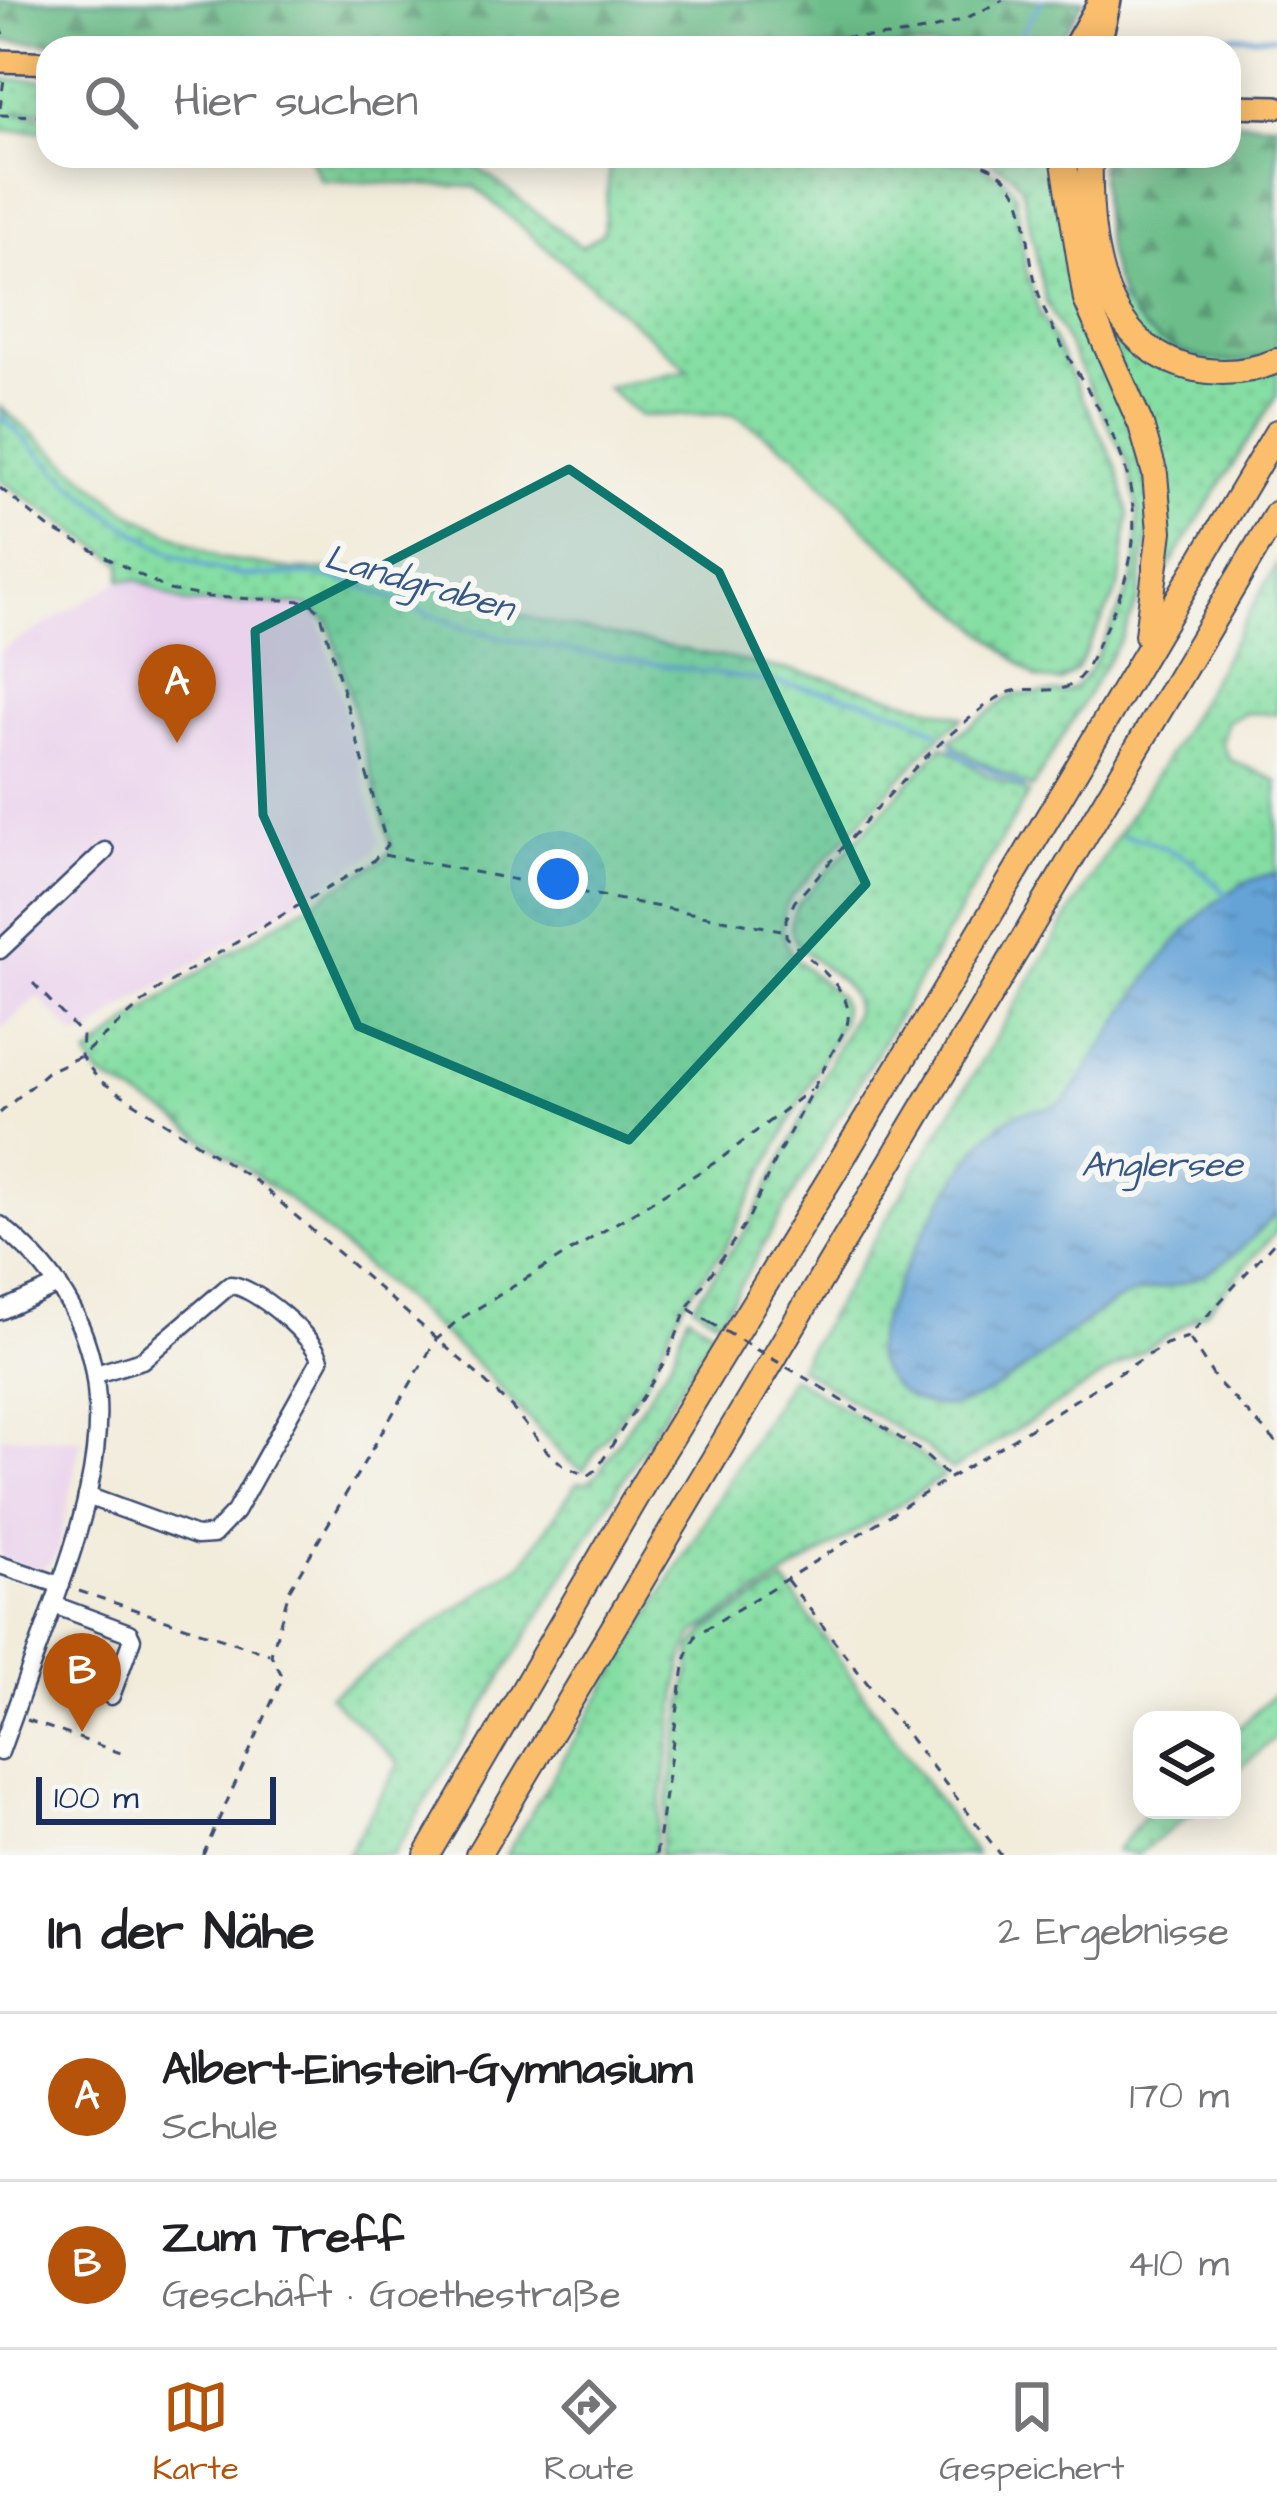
<!DOCTYPE html>
<html lang="de">
<meta charset="utf-8">
<style>
body{margin:0;font-family:"Architects Daughter",sans-serif;background:#f2f2f2;color:#202124}
.controls{position:absolute;right:36px;bottom:36px;display:grid;overflow:hidden;border-radius:24px;box-shadow:0 6px 30px #0003}
.controls button{width:108px;height:108px;display:grid;place-items:center;padding:0;border:0;border-bottom:3px solid #e0e0e0;background:#fff;color:#202124;font:60px sans-serif}
.scale{position:absolute;left:36px;bottom:30px;width:240px;box-sizing:border-box;padding-left:12px;border:6px solid #1b2f5e;border-top:0;font-size:33px;line-height:42px;white-space:nowrap;color:#1b2f5e;-webkit-text-stroke:9px #f6f6f2;paint-order:stroke}
.you{position:absolute;left:558px;top:879px;width:42px;height:42px;margin:-30px;border:9px solid #fff;border-radius:50%;background:#1a73e8;box-shadow:0 0 0 18px #1a73e833}
.badge{display:grid;place-items:center;width:78px;height:78px;border-radius:50%;background:#b45309;color:#fff;font-size:39px;font-weight:700}
.pin{position:absolute;translate:-50% -99px;filter:drop-shadow(0 3px 6px #0008)}
.pin::after{content:'';position:absolute;top:63px;width:42px;height:36px;background:inherit;clip-path:polygon(0 0,100% 0,50% 100%)}
.list{margin:0;padding:0;list-style:none}
h2{display:flex;justify-content:space-between;align-items:center;height:156px;margin:0;padding:0 48px;font-size:51px}
h2 small{font-size:39px;font-weight:400;color:#757577}
.list li{display:grid;grid-template-columns:78px 1fr auto;gap:36px;align-items:center;box-sizing:border-box;height:168px;padding:0 48px;border-top:3px solid #e0e0e0}
.list b{display:block;font-size:45px;white-space:nowrap}
.list p{margin:0;font-size:39px;white-space:nowrap;color:#757577}
.list em{font-size:39px;font-style:normal;color:#757577}
.icon{flex:none;width:66px;height:66px;fill:none;stroke:currentColor;stroke-width:2;stroke-linecap:round;stroke-linejoin:round}
.map{position:relative;flex:none;width:1277px;height:1855px;overflow:hidden}
.search{position:absolute;background:#fff;box-shadow:0 6px 30px #0003;left:36px;right:36px;top:36px;height:132px;display:flex;align-items:center;gap:30px;box-sizing:border-box;padding:0 42px;border-radius:36px;color:#757577;font-size:45px}
.sheet{height:492px;background:#fff}
nav{display:flex;justify-content:space-around;align-items:center;box-sizing:border-box;height:168px;border-top:3px solid #e0e0e0;background:#fff;font-size:33px;color:#757577}
nav a{display:grid;justify-items:center;gap:6px}
nav .on{color:#b45309}
.map>svg:first-child{display:block}
.built{fill:#ead1ec}
.grass{fill:url(#grass-dots);stroke:#508680;stroke-width:3}
.forest{fill:url(#forest-firs);stroke:#447674;stroke-width:3}
.water{fill:url(#water-ripples);stroke:#40699a;stroke-width:3}
.lines{fill:none;stroke-linecap:round;stroke-linejoin:round}
.stream{stroke:#65a3d7;stroke-width:4.5}
.minor-casing{stroke:#3b4b71;stroke-width:21}
.major-casing{stroke:#3b4b71;stroke-width:26}
.highway-casing{stroke:#3b4b71;stroke-width:28}
.path{stroke:#3b4b71;stroke-width:3;stroke-dasharray:9 9;stroke-linecap:butt}
.minor{stroke:#fff;stroke-width:16}
.major{stroke:#fabe6d;stroke-width:21}
.highway{stroke:#fabe6d;stroke-width:24}
.major-bridge-casing{stroke:#3b4b71;stroke-width:26;stroke-linecap:butt}
.path-bridge{stroke:#3b4b71;stroke-width:3;stroke-dasharray:9 9;stroke-linecap:butt}
.major-bridge{stroke:#fabe6d;stroke-width:21}
.marked{fill:#0f766e;fill-opacity:0.2;stroke:#0f766e;stroke-width:9;stroke-linejoin:round}
.labels{text-anchor:middle;stroke-width:12;stroke-linejoin:round;paint-order:stroke}
.water-label{font-size:36px;font-style:italic;fill:#355888;stroke:#f6f6f2}
</style>
<div class="map">
<svg width="1277" height="1855" viewBox="0 0 1277 1855">
<defs>
<pattern id="grass-dots" width="8" height="8" patternUnits="userSpaceOnUse" patternTransform="scale(3)"><rect width="8" height="8" fill="#85dea3"/><path d="M2 2h.1M6 6h.1" fill="none" stroke="#72bf8f" stroke-width="1.8" stroke-linecap="round"/></pattern>
<pattern id="forest-firs" width="22" height="20" patternUnits="userSpaceOnUse" patternTransform="scale(3)"><rect width="22" height="20" fill="#6cbd89"/><path d="M5 1l3.5 6h-7zM16 11l3.5 6h-7z" fill="#589a73"/></pattern>
<pattern id="water-ripples" width="26" height="14" patternUnits="userSpaceOnUse" patternTransform="scale(3)"><rect width="26" height="14" fill="#65a3d7"/><path d="M2 4q2-2 4 0t4 0M15 11q2-2 4 0t4 0" fill="none" stroke="#5285b2"/></pattern>
</defs>
<rect width="100%" height="100%" fill="#f6f6f2"/>
<filter id="ink" filterUnits="userSpaceOnUse"><feTurbulence type="fractalNoise" baseFrequency=".00833" numOctaves="2"/><feDisplacementMap in="SourceGraphic" scale="24" xChannelSelector="R" yChannelSelector="G"/><feConvolveMatrix kernelMatrix="1 2 1 2 8 2 1 2 1" color-interpolation-filters="sRGB"/></filter>
<filter id="wash" filterUnits="userSpaceOnUse"><feTurbulence type="fractalNoise" baseFrequency=".004" numOctaves="4" result="noise"/><feDisplacementMap in="SourceGraphic" scale="48" xChannelSelector="R" yChannelSelector="G"/><feGaussianBlur stdDeviation="2.7" result="paint"/><feColorMatrix in="noise" values="0 0 0 0 0 0 0 0 0 0 0 0 0 0 0 0 0 1.4 0 .05"/><feComposite in="paint" operator="in"/></filter>
<g filter="url(#wash)">
<rect width="100%" height="100%" fill="#f2ecdb"/>
<g class="built">
<path d="M121 580H138L185 603 307 605 319 617 380 840 374 854 117 1011 89 1035 76 1036 38 996 0 1030V651Z"/>
<path d="M0 1436 81 1440 58 1552 46 1567 33 1570 0 1558Z"/>
</g>
<g class="grass">
<path d="M0 79 48 80V111H15L48 119V131H0Z"/>
<path d="M308 156H463L581 247 603 233 611 156H919L979 164 1006 180 1015 193 1026 269 1038 309 1117 467 1129 514 1119 588 1076 670 1060 682 1037 678 870 533 795 454 734 414 640 416 606 387 689 370 475 187 321 180Z"/>
<path d="M982 156H1052L1152 507 1138 601 1123 635 1032 788 964 753 950 740 1013 695 1065 692 1075 687 1089 671 1130 588 1136 564 1138 511 1127 461 1046 302 1022 188 1013 175Z"/>
<path d="M1097 290 1277 367V395L1163 576 1167 551Z"/>
<path d="M0 407 126 511 220 558 292 570H380L545 622 823 677 963 717 929 747 790 898C765 947 805 965 838 996L843 1007 842 1021 725 1248 683 1303 646 1381 583 1470 567 1460 479 1366 290 1200 173 1117 98 1075 88 1057C178 978 282 921 384 859L392 848 330 624 307 605 185 603 138 580H121L122 563 0 480Z"/>
<path d="M1277 564V714L1246 713 1227 721 1222 743 1229 759 1277 781V873L1241 884 1208 911 1068 1098C1049 1115 1021 1108 1000 1125 958 1161 880 1300 875 1354L889 1380 911 1398 1021 1371 1097 1313 1128 1295 1181 1284 1219 1265 1277 1212V1231L1205 1312 952 1470 925 1447 798 1367 1114 840 1172 749Z"/>
<path d="M943 745 983 773 1029 793 719 1321 693 1305 750 1224 855 1012C857 963 765 959 798 904Z"/>
<path d="M688 1314 714 1331 393 1855H347L399 1763 329 1696 523 1563 577 1483 588 1482 599 1472 672 1358Z"/>
<path d="M791 1376 918 1453 944 1476 694 1634 683 1659 653 1855H506Z"/>
<path d="M785 1582 976 1855H659L693 1647 707 1630Z"/>
<path d="M1277 1691V1736L1232 1776V1735Z"/>
<path d="M1149 1810H1196L1137 1855 1116 1851Z"/>
</g>
<g class="forest">
<path d="M0 0H1084L1056 48H198L0 41Z"/>
<path d="M1229 121 1277 123V348C1251 364 1224 364 1195 356 1103 331 1104 242 1100 162L1103 156H1229Z"/>
</g>
<path class="water" d="M1277 873V1212C1252 1240 1220 1272 1183 1283 1159 1290 1136 1289 1113 1303 1061 1333 1020 1385 961 1404 943 1410 924 1405 908 1397 894 1389 877 1370 875 1354 872 1313 958 1167 988 1136 997 1128 1006 1119 1017 1114 1036 1106 1051 1113 1067 1098 1117 1032 1188 885 1277 873Z"/>
<g class="lines">
<g class="stream">
<path d="M1160 33 1277 37"/>
<path d="M1023 39 1022 32 1042 0"/>
<path d="M0 415C65 480 144 559 240 575 266 579 295 571 322 576 376 585 424 617 476 631 546 650 621 657 692 670 762 682 881 692 938 733"/>
<path d="M952 746 963 757 1024 787"/>
<path d="M1124 836 1148 841 1189 859 1230 898"/>
</g>
</g>
</g>
<g filter="url(#ink)">
<g class="lines">
<g class="minor-casing">
<g id="minor">
<path d="M0 950 105 851"/>
<path d="M0 1225C131 1330 108 1454 57 1595 38 1647 19 1699 0 1752"/>
<path d="M0 1311 58 1285"/>
<path d="M87 1496 196 1536 213 1535 235 1512 320 1360C315 1337 253 1285 230 1285L142 1360 96 1374"/>
<path d="M0 1565 61 1585"/>
<path d="M54 1605 129 1633 132 1639 111 1696"/>
</g>
</g>
<g class="major-casing">
<g id="major">
<path d="M1073 48 1100 0"/>
<path d="M1099 48 1110 0"/>
<path d="M30 62 48 63"/>
<path d="M1229 106 1277 107"/>
</g>
</g>
<g class="highway-casing">
<g id="highway">
<path d="M1063 156 1086 300 1141 425 1155 474 1160 531 1147 635"/>
<path d="M1090 156C1088 239 1097 346 1195 369 1224 375 1250 372 1277 361"/>
<path d="M427 1855 645 1481 941 997 1277 432"/>
<path d="M478 1855 1277 513"/>
</g>
</g>
<g class="path">
<path d="M0 26 7 40"/>
<path d="M830 48 842 37C905 39 948 30 1003 0"/>
<path d="M0 108 4 79"/>
<path d="M0 115 48 116"/>
<path d="M0 488 48 527 169 590 208 597 308 601 320 611 387 845 373 861 160 988 81 1056 47 1072 0 1113"/>
<path d="M384 855 781 930"/>
<path d="M33 983 82 1035 81 1056 99 1080 257 1182 477 1374 512 1408 548 1452 564 1466 588 1476 597 1469 668 1357 687 1308 747 1222 775 1160 847 1025C857 988 807 961 786 936V919L795 901C848 844 904 771 964 723 978 712 993 698 1010 692 1028 685 1056 696 1072 684 1087 674 1093 654 1101 638 1130 577 1145 532 1124 464 1105 406 1062 358 1041 301 1016 231 1045 170 952 156"/>
<path d="M689 1309 709 1322"/>
<path d="M1190 1339 1216 1380 1277 1443"/>
<path d="M821 1387 919 1450 947 1475"/>
<path d="M787 1580 1001 1855"/>
<path d="M79 1591 269 1654"/>
<path d="M27 1720 121 1753"/>
<path d="M203 1855 283 1677 271 1655 289 1591 436 1340 457 1321 719 1160 811 1089"/>
<path d="M656 1855 685 1660 696 1635 1166 1344 1188 1337 1277 1239"/>
</g>
<use href="#minor" class="minor"/>
<use href="#major" class="major"/>
<use href="#highway" class="highway"/>
<g class="major-bridge-casing">
<path id="major-bridge" d="M0 61 30 62"/>
</g>
<path class="path-bridge" d="M709 1322 821 1387"/>
<use href="#major-bridge" class="major-bridge"/>
</g>
</g>
<path class="marked" d="M569 469 719 572 866 884 629 1140 358 1026 263 815 255 631Z"/>
<g class="labels">
<g class="water-label">
<text transform="translate(420 581) rotate(16)" y="13">Landgraben</text>
<text x="1162" y="1176">Anglersee</text>
</g>
</g>
</svg>
<div class="controls">
<button><svg class="icon" aria-label="layers" viewBox="0 0 24 24"><path d="M12 4l9 5-9 5-9-5zM3 14l9 5 9-5"/></svg></button>
</div>
<div class="scale">100 m</div>
<div class="you"></div>
<div class="pin badge" style="left:177px;top:743px">A</div>
<div class="pin badge" style="left:82px;top:1732px">B</div>
<div class="search"><svg class="icon" aria-label="search" viewBox="0 0 24 24"><circle cx="10" cy="10" r="6"/><path d="M15 15l6 6"/></svg>Hier suchen</div>
</div>
<section class="sheet">
<h2>In der Nähe<small>2 Ergebnisse</small></h2>
<ul class="list">
<li><span class="badge">A</span><div><b>Albert-Einstein-Gymnasium</b><p>Schule</p></div><em>170 m</em></li>
<li><span class="badge">B</span><div><b>Zum Treff</b><p>Geschäft · Goethestraße</p></div><em>410 m</em></li>
</ul>
</section>
<nav>
<a class="on"><svg class="icon" aria-label="map" viewBox="0 0 24 24"><path d="M3 6l6-2 6 2 6-2v14l-6 2-6-2-6 2zM9 4v14M15 6v14"/></svg>Karte</a>
<a><svg class="icon" aria-label="directions" viewBox="0 0 24 24"><path d="M12 3l9 9-9 9-9-9zM9 14v-3h6M13 9l2 2-2 2"/></svg>Route</a>
<a><svg class="icon" aria-label="saved" viewBox="0 0 24 24"><path d="M7 4h10v16l-5-4-5 4z"/></svg>Gespeichert</a>
</nav>
